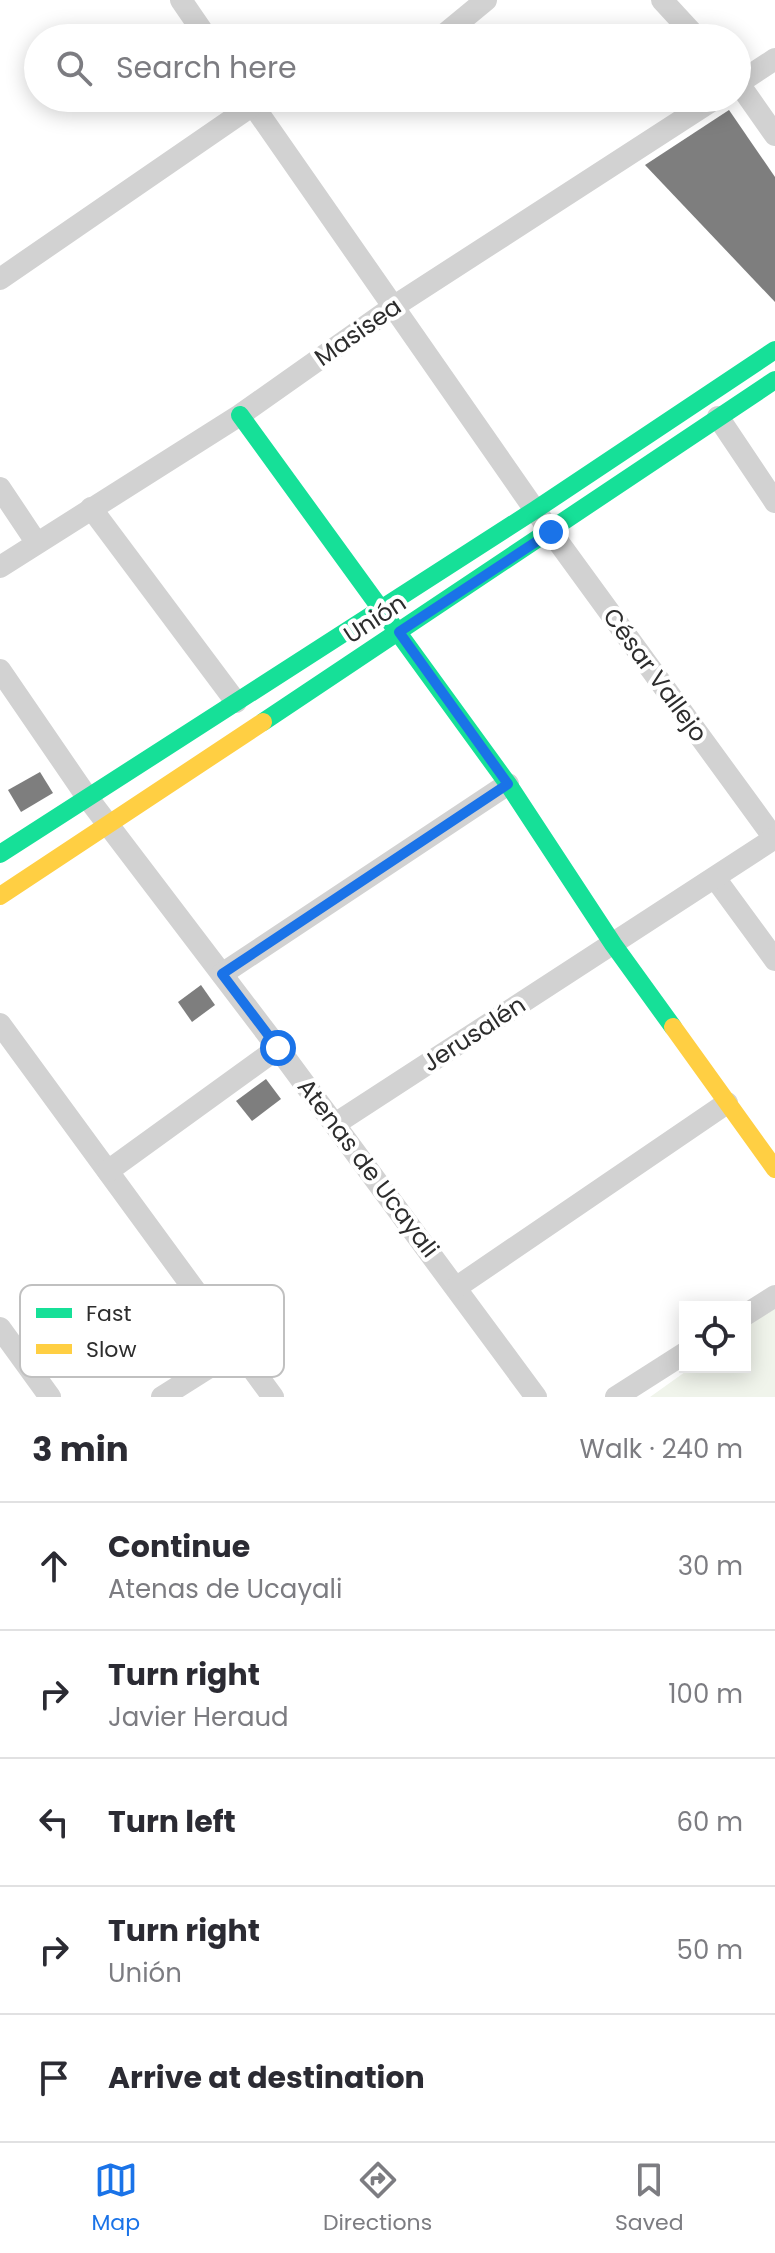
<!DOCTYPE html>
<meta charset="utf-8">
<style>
body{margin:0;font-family:Poppins,sans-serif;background:#f7f7f7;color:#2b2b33}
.controls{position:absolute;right:24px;bottom:24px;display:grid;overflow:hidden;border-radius:0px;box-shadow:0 4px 20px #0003}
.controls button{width:72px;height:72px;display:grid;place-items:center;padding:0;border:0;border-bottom:2px solid #e1e1e2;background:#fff;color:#2b2b33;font:40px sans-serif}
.stop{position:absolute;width:24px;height:24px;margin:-18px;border:6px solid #1a73e8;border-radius:50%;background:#fff}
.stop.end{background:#1a73e8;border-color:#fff;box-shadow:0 2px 8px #0008}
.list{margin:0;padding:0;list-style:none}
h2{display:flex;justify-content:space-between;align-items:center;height:104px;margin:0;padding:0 32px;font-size:34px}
h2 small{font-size:26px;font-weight:400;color:#7c7c81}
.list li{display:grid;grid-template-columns:52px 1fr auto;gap:24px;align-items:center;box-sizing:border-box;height:128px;padding:0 32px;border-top:2px solid #e1e1e2}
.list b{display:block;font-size:30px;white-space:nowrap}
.list p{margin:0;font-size:26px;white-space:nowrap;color:#7c7c81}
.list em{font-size:26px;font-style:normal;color:#7c7c81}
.icon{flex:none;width:44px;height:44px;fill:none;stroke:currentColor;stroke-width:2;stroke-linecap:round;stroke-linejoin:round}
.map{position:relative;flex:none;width:775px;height:1397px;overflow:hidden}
.search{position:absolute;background:#fff;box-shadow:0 4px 20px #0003;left:24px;right:24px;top:24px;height:88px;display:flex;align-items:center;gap:20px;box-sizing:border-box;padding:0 28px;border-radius:44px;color:#7c7c81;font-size:30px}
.sheet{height:744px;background:#fff}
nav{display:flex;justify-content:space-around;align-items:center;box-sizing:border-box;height:112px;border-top:2px solid #e1e1e2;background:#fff;font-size:22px;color:#7c7c81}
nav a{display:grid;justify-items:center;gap:4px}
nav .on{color:#1a73e8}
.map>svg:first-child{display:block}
.green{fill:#f0f4eb}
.building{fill:#7e7e7e}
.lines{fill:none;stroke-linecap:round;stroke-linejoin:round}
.street{stroke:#d2d2d2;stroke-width:22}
.fast{stroke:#16e098;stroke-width:18}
.slow{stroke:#ffcf43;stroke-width:18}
.route{stroke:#1a73e8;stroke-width:10}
.labels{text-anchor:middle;stroke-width:8;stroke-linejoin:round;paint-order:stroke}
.street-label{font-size:24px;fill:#2d2d2d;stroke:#fff}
.key{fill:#fff;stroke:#c0c0c0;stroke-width:2}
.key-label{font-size:22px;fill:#2d2d2d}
</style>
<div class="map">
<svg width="775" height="1397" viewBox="0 0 775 1397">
<rect width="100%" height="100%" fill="#fff"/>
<path class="green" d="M775 1307V1397H650L692 1367H745V1328Z"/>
<g class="building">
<path d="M729 110 775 177V302L645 165Z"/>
<path d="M40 772 53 793 21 812 8 790Z"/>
<path d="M201 985 215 1005 192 1022 178 1002Z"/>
<path d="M266 1079 281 1099 252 1121 236 1101Z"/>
</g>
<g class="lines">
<g class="street">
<path d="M181 0 207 38"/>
<path d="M662 0 697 38"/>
<path d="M440 38 486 0"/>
<path d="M737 81 775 135"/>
<path d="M737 84 775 59"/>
<path d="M248 98 535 510 774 838"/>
<path d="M0 279 253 105"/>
<path d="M718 417 775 502"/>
<path d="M0 488 36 542"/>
<path d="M91 508 236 702"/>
<path d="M0 567 240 415 393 307 716 98"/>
<path d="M0 670 87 797 278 1048 536 1397"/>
<path d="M715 878 775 960"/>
<path d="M222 974 508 784"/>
<path d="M0 1024 273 1397"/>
<path d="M335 1124 775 838"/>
<path d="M108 1171 278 1048"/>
<path d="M457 1287 727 1103"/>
<path d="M745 1315 775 1296"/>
<path d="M0 1328 50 1397"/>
<path d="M162 1397 238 1349"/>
<path d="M616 1397 685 1353"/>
</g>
<g class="fast">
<path d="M240 415 508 784 613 944 673 1027"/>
<path d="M263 722 775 380"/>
<path d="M0 854 535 510 775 350"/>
</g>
<g class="slow">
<path d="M0 896 263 722"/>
<path d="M673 1027 775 1169"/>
</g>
</g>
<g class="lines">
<path class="route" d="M278 1048 222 974 508 784 399 632 551 532"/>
</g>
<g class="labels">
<g class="street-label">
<text transform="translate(358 332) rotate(-35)" y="8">Masisea</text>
<text transform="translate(375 619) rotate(-33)" y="8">Unión</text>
<text transform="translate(655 675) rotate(54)" y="8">César Vallejo</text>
<text transform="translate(474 1034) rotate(-33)" y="8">Jerusalén</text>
<text transform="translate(368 1168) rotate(53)" y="8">Atenas de Ucayali</text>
</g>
</g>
<rect x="20" y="1285" width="264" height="92" rx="12" class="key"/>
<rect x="36" y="1308" width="36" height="10" fill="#16e098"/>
<rect x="36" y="1344" width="36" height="10" fill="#ffcf43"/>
<g class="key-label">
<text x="86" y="1321">Fast</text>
<text x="86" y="1357">Slow</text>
</g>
</svg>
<div class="controls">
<button><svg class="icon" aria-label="locate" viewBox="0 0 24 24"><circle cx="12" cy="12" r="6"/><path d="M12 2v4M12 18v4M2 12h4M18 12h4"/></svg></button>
</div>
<div class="stop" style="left:278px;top:1048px"></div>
<div class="stop end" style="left:551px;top:532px"></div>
<div class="search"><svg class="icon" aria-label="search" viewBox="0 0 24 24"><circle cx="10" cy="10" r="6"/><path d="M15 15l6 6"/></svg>Search here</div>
</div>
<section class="sheet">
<h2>3 min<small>Walk · 240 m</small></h2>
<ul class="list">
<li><svg class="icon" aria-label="ahead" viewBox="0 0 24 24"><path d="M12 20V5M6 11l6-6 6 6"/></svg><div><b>Continue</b><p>Atenas de Ucayali</p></div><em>30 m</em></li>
<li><svg class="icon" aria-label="right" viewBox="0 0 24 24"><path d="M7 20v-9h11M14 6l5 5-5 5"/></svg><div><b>Turn right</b><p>Javier Heraud</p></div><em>100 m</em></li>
<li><svg class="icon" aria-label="left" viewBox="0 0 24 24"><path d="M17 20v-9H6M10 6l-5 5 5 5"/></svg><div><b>Turn left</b></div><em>60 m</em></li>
<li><svg class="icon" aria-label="right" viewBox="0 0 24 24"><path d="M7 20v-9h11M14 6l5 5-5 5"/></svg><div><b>Turn right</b><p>Unión</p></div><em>50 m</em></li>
<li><svg class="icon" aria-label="arrive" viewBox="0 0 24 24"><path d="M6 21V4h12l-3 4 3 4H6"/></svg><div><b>Arrive at destination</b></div></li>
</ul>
</section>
<nav>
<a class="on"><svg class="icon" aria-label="map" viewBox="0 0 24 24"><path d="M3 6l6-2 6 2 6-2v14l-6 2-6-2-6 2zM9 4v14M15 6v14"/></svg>Map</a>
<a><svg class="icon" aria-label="directions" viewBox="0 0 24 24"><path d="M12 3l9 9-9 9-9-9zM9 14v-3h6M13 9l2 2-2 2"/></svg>Directions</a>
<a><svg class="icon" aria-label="saved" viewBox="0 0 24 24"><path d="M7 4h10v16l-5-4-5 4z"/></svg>Saved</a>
</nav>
